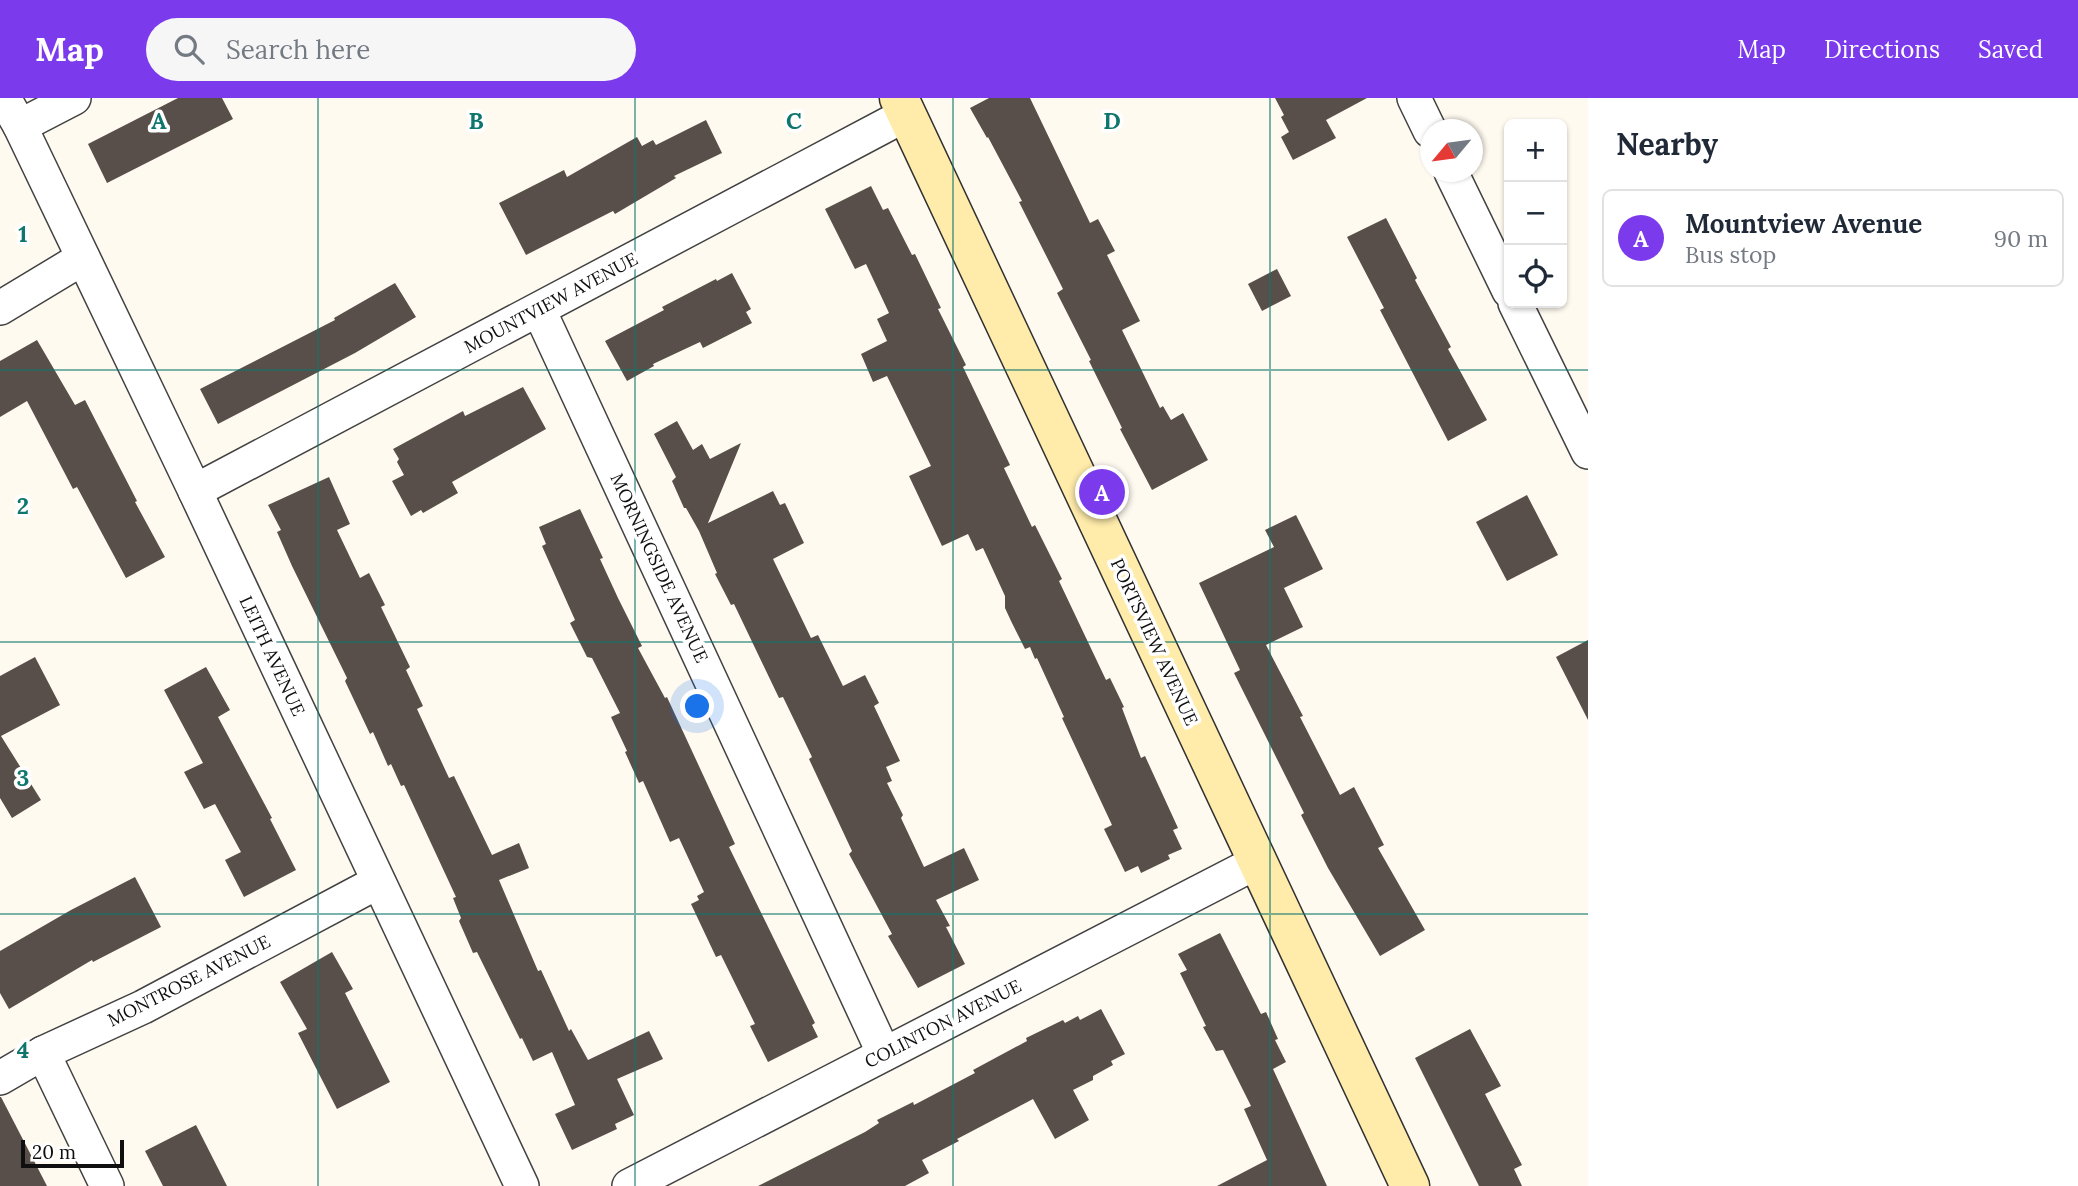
<!DOCTYPE html>
<meta charset="utf-8">
<style>
body{margin:0;font-family:Lora,serif;background:#f6f6f7;color:#1f2937}
.controls{position:absolute;right:21px;top:21px;display:grid;overflow:hidden;border-radius:10px;box-shadow:0 2px 5px #0004}
.controls button{width:63px;height:63px;display:grid;place-items:center;padding:0;border:0;border-bottom:2px solid #e0e1e3;background:#fff;color:#1f2937;font:35px sans-serif}
.compass{position:absolute;left:1420px;top:21px;width:63px;height:63px;border-radius:50%;background:#fff;box-shadow:0 2px 5px #0004;rotate:241deg}
.scale{position:absolute;left:21px;bottom:18px;width:103px;box-sizing:border-box;padding-left:7px;border:4px solid #0f0f0f;border-top:0;font-size:19px;line-height:24px;white-space:nowrap;color:#0f0f0f;-webkit-text-stroke:5px #fff;paint-order:stroke}
.you{position:absolute;left:698px;top:609px;width:24px;height:24px;margin:-18px;border:5px solid #fff;border-radius:50%;background:#1a73e8;box-shadow:0 0 0 10px #1a73e833}
.badge{display:grid;place-items:center;width:46px;height:46px;border-radius:50%;background:#7c3aed;color:#fff;font-size:23px;font-weight:700}
.pin{position:absolute;translate:-50% -50%;border:4px solid #fff;box-shadow:0 2px 7px #0006}
.list{margin:0;padding:0;list-style:none}
h2{display:flex;justify-content:space-between;align-items:center;height:91px;margin:0;padding:0 28px;font-size:30px}
h2 small{font-size:23px;font-weight:400;color:#747a83}
.list li{display:grid;grid-template-columns:46px 1fr auto;gap:21px;align-items:center;box-sizing:border-box;height:98px;margin:0 14px 14px;padding:0 14px;border:2px solid #e0e1e3;border-radius:10px}
.list b{display:block;font-size:26px;white-space:nowrap}
.list p{margin:0;font-size:23px;white-space:nowrap;color:#747a83}
.list em{font-size:23px;font-style:normal;color:#747a83}
.icon{flex:none;width:38px;height:38px;fill:none;stroke:currentColor;stroke-width:2;stroke-linecap:round;stroke-linejoin:round}
.map{position:relative;flex:none;width:1588px;height:1088px;overflow:hidden}
header{display:flex;align-items:center;gap:42px;box-sizing:border-box;height:98px;padding:0 35px;background:#7c3aed;color:#fff}
header strong{font-size:33px}
nav{display:flex;gap:38px;margin-inline-start:auto;font-size:24px}
.search{width:490px;height:63px;background:#f6f6f7;display:flex;align-items:center;gap:18px;box-sizing:border-box;padding:0 24px;border-radius:38px;color:#747a83;font-size:26px}
main{display:flex}
aside{flex:1;background:#fff}
.map>svg:first-child{display:block}
.building{fill:#584e4a}
.lines{fill:none;stroke-linecap:round;stroke-linejoin:round}
.street-casing{stroke:#424242;stroke-width:36}
.secondary-casing{stroke:#313131;stroke-width:41}
.street{stroke:#fff;stroke-width:33}
.secondary{stroke:#ffecab;stroke-width:38}
.grid{fill:none;stroke:#0f766e;stroke-width:2;stroke-opacity:0.55}
.labels{text-anchor:middle;stroke-width:7;stroke-linejoin:round;paint-order:stroke}
.street-label{font-size:18px;fill:#0f0f0f;stroke:#fff}
.grid-label{font-size:23px;text-anchor:middle;font-weight:bold;fill:#0f766e;stroke:#fff;stroke-width:7;stroke-linejoin:round;paint-order:stroke}
</style>
<header>
<strong>Map</strong>
<div class="search"><svg class="icon" aria-label="search" viewBox="0 0 24 24"><circle cx="10" cy="10" r="6"/><path d="M15 15l6 6"/></svg>Search here</div>
<nav><a>Map</a><a>Directions</a><a>Saved</a></nav>
</header>
<main>
<div class="map">
<svg width="1588" height="1088" viewBox="0 0 1588 1088">
<rect width="100%" height="100%" fill="#fffaf0"/>
<g class="building">
<path d="M178 0H222L233 21 107 85 88 46Z"/>
<path d="M989 0H1030L1090 125 1098 121 1115 153 1107 157 1140 223 1122 232 1160 310 1163 308 1171 322 1183 315 1208 362 1152 392 1120 331 1122 330 1089 263 1091 262 1057 195 1063 191 1019 104 1022 103 988 39 987 40 970 10Z"/>
<path d="M1275 0H1367L1326 22 1336 40 1293 62 1281 39 1289 34 1281 19 1284 17Z"/>
<path d="M706 22 722 55 674 78 676 80 615 116 613 113 526 157 499 105 564 72 567 79 637 39 642 48 653 42 656 47Z"/>
<path d="M871 88 883 112 888 110 912 157 915 156 941 210 938 211 966 267 963 269 1010 367 1004 370 1032 429 1035 427 1062 481 1059 483 1106 582 1110 580 1124 609 1122 610 1141 660 1145 658 1178 730 1173 732 1182 751 1168 757 1170 761 1141 775 1138 768 1125 774 1104 731 1112 727 1062 620 1064 619 1037 560 1035 561 1030 549 1025 551 1011 523 1005 510V498L983 450 976 453 968 436 942 448 909 378 931 368 887 278 873 284 861 256 887 243 877 221 889 215 866 166 855 171 825 111Z"/>
<path d="M1386 120 1417 180 1415 182 1451 249 1448 251 1487 322 1448 343 1380 212 1384 210 1347 139Z"/>
<path d="M1277 171 1291 198 1262 213 1248 186Z"/>
<path d="M732 175 751 211 746 214 752 225 703 250 700 244 653 266 654 268 627 283 605 243 664 212 662 209 716 181 717 183Z"/>
<path d="M395 185 416 219 355 255 218 326 200 291 335 222 334 220Z"/>
<path d="M37 242 75 307 85 302 137 403 135 404 165 459 126 480 77 389 73 391 27 303 0 319V263Z"/>
<path d="M523 289 546 331 452 384 458 395 423 415 421 412 411 418 392 383 404 377 397 364 399 361 393 351 463 313 465 318Z"/>
<path d="M677 323 693 352 702 346 710 361 741 345 708 425 773 393 780 407 785 405 804 445 773 461 811 540 818 537 843 588 865 577 879 605 874 608 900 663 886 669 892 683 887 685 903 717 901 720 924 769 964 750 979 782 936 802 950 828 946 829 965 866 918 890 888 838 892 836 849 756 852 753 809 661 812 659 783 599 779 600 734 506 731 507 715 476 717 475 699 433 686 410H684L672 383 676 379 654 336Z"/>
<path d="M329 379 350 426 337 432 360 480 369 475 385 507 381 509 410 569 406 572 423 608 417 611 449 680 454 678 492 757 519 745 529 770 499 782 538 873 541 872 569 933 571 931 588 962 649 933 663 961 617 981 634 1017 615 1026 617 1031 572 1052 555 1016 575 1007 552 954 533 963 522 940 520 941 477 854 473 855 459 823 461 820 453 800 456 799 404 687 401 688 391 666 388 668 373 634 370 636 345 583 347 580 292 468 277 434 281 432 268 407Z"/>
<path d="M1527 397 1558 457 1507 483 1476 424Z"/>
<path d="M580 411 603 460 600 461 618 500 642 548 638 550 665 600 667 599 735 746 729 749 815 925 812 927 818 939 768 964 750 928 755 926 721 857 716 859 691 806 699 802 697 798 704 794 679 740 670 744 643 683 639 685 625 654 627 653 611 619 620 615 592 560 587 559 570 525 575 522 542 448 546 446 539 429Z"/>
<path d="M1296 417 1323 471 1284 490 1303 529 1266 547 1303 618 1300 619 1340 697 1354 689 1384 747 1378 750 1425 832 1380 858 1328 770 1301 717 1304 715 1234 575 1240 572 1199 485 1274 449 1265 432Z"/>
<path d="M1588 542V622L1556 559Z"/>
<path d="M35 559 60 607 1 638 41 702 12 720 0 700V578Z"/>
<path d="M206 569 230 612 218 619 272 720 270 721 296 772 244 799 225 762 241 754 215 706 204 711 184 674 203 665 164 592Z"/>
<path d="M135 779 161 829 93 864 92 862 9 911 0 895V853L71 812Z"/>
<path d="M1220 835 1261 916 1266 914 1278 941 1275 942 1286 964 1273 971 1327 1088H1217L1267 1062 1244 1011 1251 1008 1223 952 1216 953 1203 929 1206 928 1180 875 1187 872 1178 856Z"/>
<path d="M332 854 353 891 345 895 390 984 337 1011 298 935 307 931 280 884Z"/>
<path d="M1101 911 1125 956 1111 963 1113 967 1093 978V982L1073 992 1089 1022 1055 1041 1033 1001 957 1041 959 1043 922 1062 929 1075 905 1088H758L865 1034 879 1025 877 1022 913 1004 914 1007 975 975 973 972 1027 943 1026 940 1063 922 1065 925 1078 918 1080 922Z"/>
<path d="M1470 931 1501 988 1485 996 1522 1067 1514 1071 1522 1088H1479L1415 960Z"/>
<path d="M0 999H1L47 1088H0Z"/>
<path d="M196 1027 227 1088H163L145 1053Z"/>
</g>
<g class="lines">
<g class="street-casing">
<g id="street">
<path d="M4 0 20 28 195 393 522 1088"/>
<path d="M1414 0 1430 33"/>
<path d="M20 28 74 0"/>
<path d="M1451 74 1509 193"/>
<path d="M1515 205 1588 354"/>
<path d="M0 210 83 160"/>
<path d="M539 212 884 956"/>
<path d="M195 393 907 16"/>
<path d="M43 955 107 1088"/>
<path d="M0 980 43 955 143 909 378 784"/>
<path d="M629 1088 1257 764"/>
</g>
</g>
<g class="secondary-casing">
<path id="secondary" d="M899 0 1410 1088"/>
</g>
<use href="#street" class="street"/>
<use href="#secondary" class="secondary"/>
</g>
<path class="grid" d="M318 0V1088M635 0V1088M953 0V1088M1270 0V1088M0 272H1588M0 544H1588M0 816H1588"/>
<g class="labels">
<g class="street-label">
<text transform="translate(551 205) rotate(-28)" y="6">MOUNTVIEW AVENUE</text>
<text transform="translate(659 470) rotate(65)" y="6">MORNINGSIDE AVENUE</text>
<text transform="translate(1154 544) rotate(65)" y="6">PORTSVIEW AVENUE</text>
<text transform="translate(272 558) rotate(65)" y="6">LEITH AVENUE</text>
<text transform="translate(189 883) rotate(-27)" y="6">MONTROSE AVENUE</text>
<text transform="translate(943 926) rotate(-27)" y="6">COLINTON AVENUE</text>
</g>
</g>
<g class="grid-label">
<text x="159" y="31">A</text>
<text x="476" y="31">B</text>
<text x="794" y="31">C</text>
<text x="1112" y="31">D</text>
<text x="23" y="144">1</text>
<text x="23" y="416">2</text>
<text x="23" y="688">3</text>
<text x="23" y="960">4</text>
</g>
</svg>
<div class="controls">
<button>+</button>
<button>−</button>
<button><svg class="icon" aria-label="locate" viewBox="0 0 24 24"><circle cx="12" cy="12" r="6"/><path d="M12 2v4M12 18v4M2 12h4M18 12h4"/></svg></button>
</div>
<svg class="compass" viewBox="-18 -18 36 36"><path d="M0-13l5 13h-10z" fill="#e53935"/><path d="M0 13l5-13h-10z" fill="#747a83"/></svg>
<div class="scale">20 m</div>
<div class="you"></div>
<div class="pin badge" style="left:1102px;top:394px">A</div>
</div>
<aside>
<h2>Nearby<small></small></h2>
<ul class="list">
<li><span class="badge">A</span><div><b>Mountview Avenue</b><p>Bus stop</p></div><em>90 m</em></li>
</ul>
</aside>
</main>
